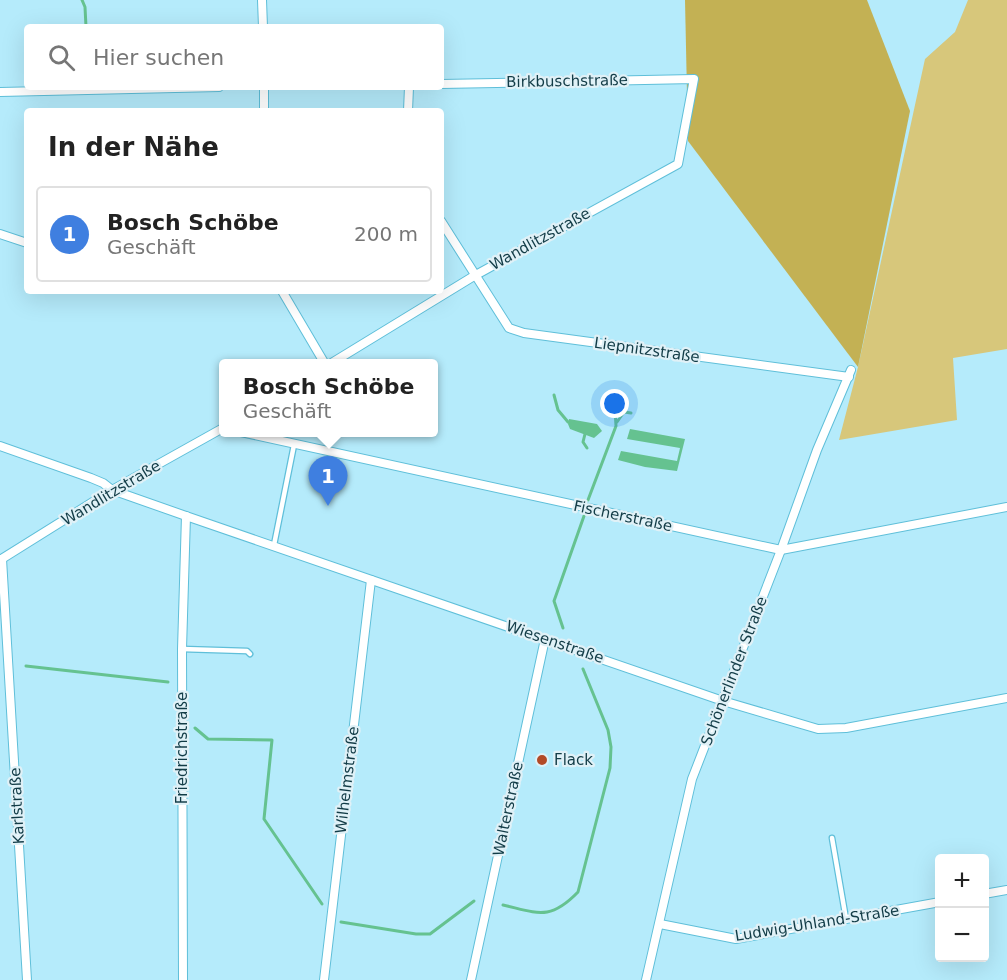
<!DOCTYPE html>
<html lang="de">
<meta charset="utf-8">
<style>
body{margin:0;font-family:"DejaVu Sans",sans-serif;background:#f2f2f2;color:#222}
.controls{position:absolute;right:18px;bottom:18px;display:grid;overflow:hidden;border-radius:6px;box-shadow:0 6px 24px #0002}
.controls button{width:54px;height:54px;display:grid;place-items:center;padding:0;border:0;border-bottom:2px solid #e0e0e0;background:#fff;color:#222;font:30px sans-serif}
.you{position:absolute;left:615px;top:404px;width:21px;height:21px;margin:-15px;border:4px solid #fff;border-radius:50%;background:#1a73e8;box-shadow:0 0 0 9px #1a73e833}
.badge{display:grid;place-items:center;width:39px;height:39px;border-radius:50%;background:#b24a27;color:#fff;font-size:20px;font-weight:700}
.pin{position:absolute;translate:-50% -50px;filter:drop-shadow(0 2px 3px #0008)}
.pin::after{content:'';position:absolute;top:32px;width:21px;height:18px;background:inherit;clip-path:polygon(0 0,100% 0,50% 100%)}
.popup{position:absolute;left:219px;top:359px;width:219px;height:78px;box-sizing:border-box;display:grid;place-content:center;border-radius:6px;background:#fff;filter:drop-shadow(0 2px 4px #0005);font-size:20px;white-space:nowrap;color:#767676}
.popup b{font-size:22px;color:#222}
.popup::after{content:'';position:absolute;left:50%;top:100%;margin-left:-12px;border:12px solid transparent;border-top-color:#fff}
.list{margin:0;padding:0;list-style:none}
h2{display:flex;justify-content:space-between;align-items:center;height:78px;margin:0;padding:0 24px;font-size:26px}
h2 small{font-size:20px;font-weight:400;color:#767676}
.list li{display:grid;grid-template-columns:39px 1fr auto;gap:18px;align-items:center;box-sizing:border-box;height:96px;margin:0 12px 12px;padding:0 12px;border:2px solid #e0e0e0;border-radius:6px}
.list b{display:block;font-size:22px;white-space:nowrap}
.list p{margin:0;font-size:20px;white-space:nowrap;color:#767676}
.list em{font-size:20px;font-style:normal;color:#767676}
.icon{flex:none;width:33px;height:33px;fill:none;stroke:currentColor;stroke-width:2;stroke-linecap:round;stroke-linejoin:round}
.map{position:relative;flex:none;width:1007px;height:980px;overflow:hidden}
.search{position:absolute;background:#fff;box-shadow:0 6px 24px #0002;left:24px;top:24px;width:420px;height:66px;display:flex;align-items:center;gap:15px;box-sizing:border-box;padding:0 21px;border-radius:6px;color:#767676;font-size:22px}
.panel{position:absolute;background:#fff;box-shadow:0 6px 24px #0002;left:24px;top:108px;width:420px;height:186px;border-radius:6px}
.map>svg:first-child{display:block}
.green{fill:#d7c77b}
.forest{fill:#c3b154}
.water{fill:#65c290}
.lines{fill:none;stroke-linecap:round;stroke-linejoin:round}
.stream{stroke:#65c290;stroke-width:3}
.lane-casing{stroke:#5fbfd9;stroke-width:7}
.street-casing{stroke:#5fbfd9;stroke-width:10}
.lane{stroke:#fff;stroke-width:4.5}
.street{stroke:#fff;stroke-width:8}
.poi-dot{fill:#b24a27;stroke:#e0f1f7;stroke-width:2}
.labels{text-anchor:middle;stroke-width:4.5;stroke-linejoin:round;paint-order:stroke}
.street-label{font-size:15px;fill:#123c47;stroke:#e0f1f7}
.poi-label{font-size:15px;fill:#123c47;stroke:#e0f1f7;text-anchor:start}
</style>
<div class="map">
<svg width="1007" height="980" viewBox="0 0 1007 980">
<rect width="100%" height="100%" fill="#b5ebfb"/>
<path class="green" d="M968 0H1007V349L953 358 957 420 839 440 858 367 925 59 955 32Z"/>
<path class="forest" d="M685 0H867L910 111 858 367 688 141Z"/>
<g class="water">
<path d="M569 419 597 424 602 431 594 438 570 429 568 424Z"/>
<path d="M630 429 685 439 677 471 645 467 618 460 621 451 677 461 680 448 627 439Z"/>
</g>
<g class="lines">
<g class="stream">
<path d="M82 0 85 7 86 27"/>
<path d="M554 395 558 410 568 422"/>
<path d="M617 422 624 412 631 413"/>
<path d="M585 434 583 442 587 448"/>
<path d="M588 500 616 426 615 410"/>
<path d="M563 628 554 601 584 516"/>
<path d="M26 666 168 682"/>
<path d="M195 728 208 739 272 740 264 819 322 904"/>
<path d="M503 905C538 913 550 921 578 892L610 768 611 747 608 730 583 669"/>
<path d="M341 922 416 934H430L474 901"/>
</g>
<g class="lane-casing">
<g id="lane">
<path d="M274 545 294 445"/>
<path d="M182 649 247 651 250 654"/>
<path d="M832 838 846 919"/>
</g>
</g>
<g class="street-casing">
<g id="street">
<path d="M262 0 263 27"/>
<path d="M264 87V111"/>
<path d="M0 92 219 87"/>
<path d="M408 111 409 87"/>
<path d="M441 221 509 328 524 333 849 377"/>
<path d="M0 234 27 243"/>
<path d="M282 291 325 364"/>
<path d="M330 364 474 276 678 164 694 79 441 84"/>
<path d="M241 432 781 550 1007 507"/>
<path d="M0 446 91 478 103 483 112 490 186 516 723 701 818 729 846 728 1007 698"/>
<path d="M2 559 27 980"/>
<path d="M0 560 112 490 223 428"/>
<path d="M984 894 1007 890"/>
<path d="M660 924 736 939 940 902"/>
<path d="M183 980 182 649 186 516"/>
<path d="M324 980 371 580"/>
<path d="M471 980 545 639"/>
<path d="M646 980 692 779 781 550 817 450 851 370"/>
</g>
</g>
<use href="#lane" class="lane"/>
<use href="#street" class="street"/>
</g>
<circle class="poi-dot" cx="542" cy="760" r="6"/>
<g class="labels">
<g class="street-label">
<text transform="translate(567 81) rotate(-1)" y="5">Birkbuschstraße</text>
<text transform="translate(540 239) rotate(-29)" y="5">Wandlitzstraße</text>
<text transform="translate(647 350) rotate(8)" y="5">Liepnitzstraße</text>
<text transform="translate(111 493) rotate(-31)" y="5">Wandlitzstraße</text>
<text transform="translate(623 516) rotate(12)" y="5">Fischerstraße</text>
<text transform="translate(555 642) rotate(19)" y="5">Wiesenstraße</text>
<text transform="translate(734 671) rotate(-69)" y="5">Schönerlinder Straße</text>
<text transform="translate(182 748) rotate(-90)" y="5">Friedrichstraße</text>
<text transform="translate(347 780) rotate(-83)" y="5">Wilhelmstraße</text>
<text transform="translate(17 806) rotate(-93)" y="5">Karlstraße</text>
<text transform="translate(508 809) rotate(-78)" y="5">Walterstraße</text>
<text transform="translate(817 923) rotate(-9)" y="5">Ludwig-Uhland-Straße</text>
</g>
<g class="poi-label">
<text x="554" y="765">Flack</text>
</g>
</g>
</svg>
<div class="controls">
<button>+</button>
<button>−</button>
</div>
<div class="you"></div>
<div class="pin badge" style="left:328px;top:506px;background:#3f7fe0">1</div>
<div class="popup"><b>Bosch Schöbe</b>Geschäft</div>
<div class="search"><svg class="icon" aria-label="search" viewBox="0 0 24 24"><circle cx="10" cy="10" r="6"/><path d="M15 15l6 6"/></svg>Hier suchen</div>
<section class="panel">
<h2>In der Nähe<small></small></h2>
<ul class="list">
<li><span class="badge" style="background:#3f7fe0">1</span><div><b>Bosch Schöbe</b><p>Geschäft</p></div><em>200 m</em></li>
</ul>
</section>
</div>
